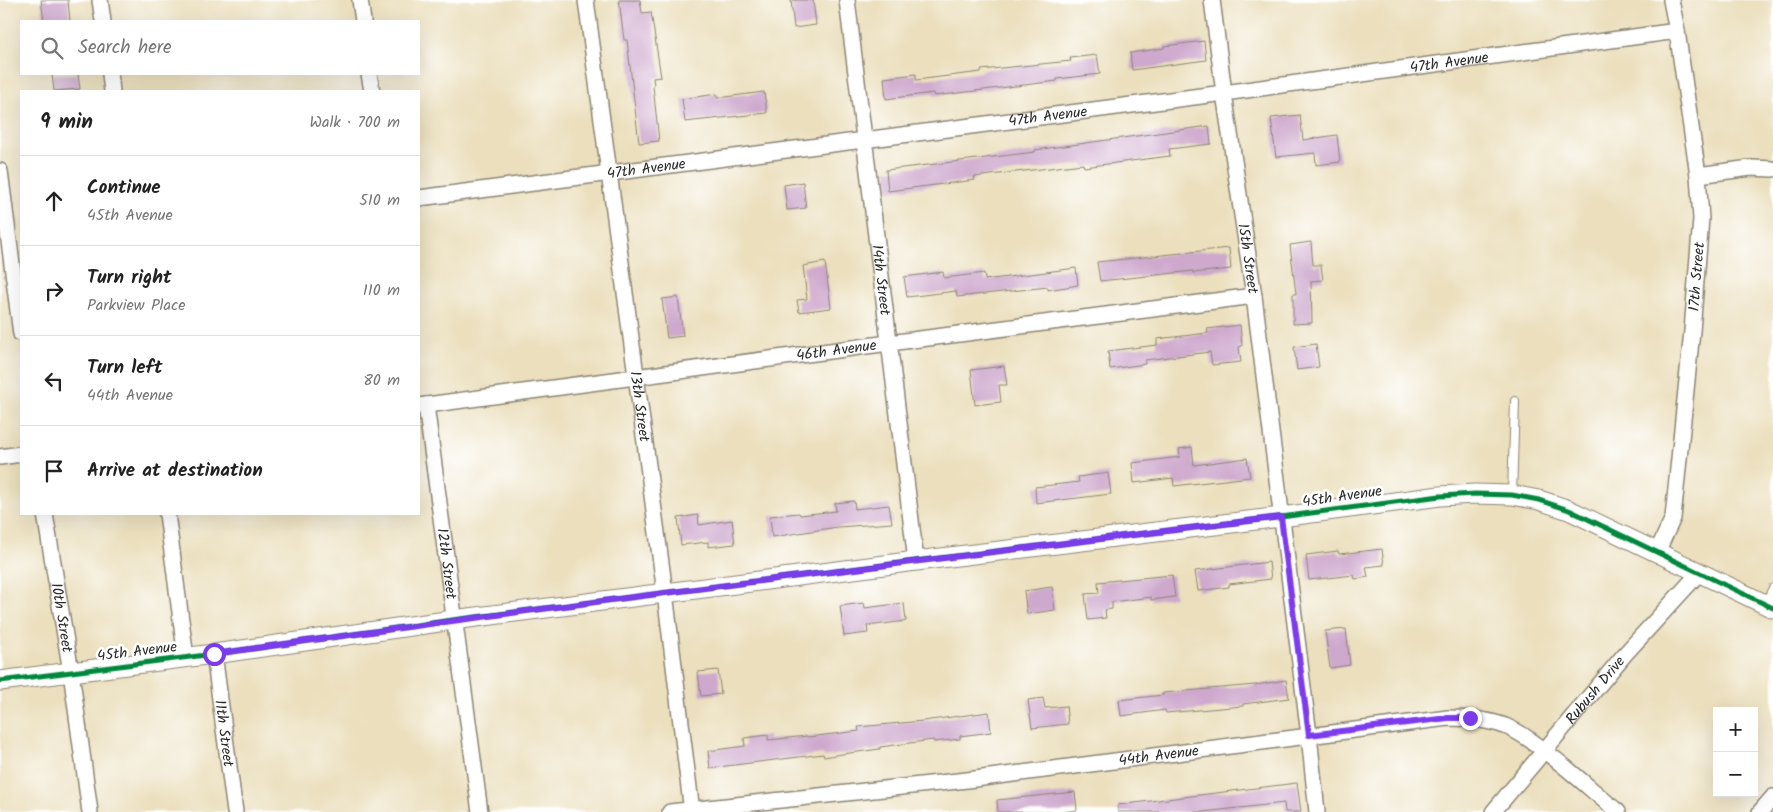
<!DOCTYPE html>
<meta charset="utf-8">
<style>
body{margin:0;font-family:Kalam,sans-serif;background:#f2f2f2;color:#222}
.controls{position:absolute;right:15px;bottom:15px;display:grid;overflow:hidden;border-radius:0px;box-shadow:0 5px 20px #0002}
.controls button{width:45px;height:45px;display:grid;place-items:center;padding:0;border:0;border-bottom:1px solid #e0e0e0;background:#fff;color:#222;font:25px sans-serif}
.stop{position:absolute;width:15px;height:15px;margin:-11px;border:4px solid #7c3aed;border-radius:50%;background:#fff}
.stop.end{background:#7c3aed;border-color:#fff;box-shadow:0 1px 5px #0008}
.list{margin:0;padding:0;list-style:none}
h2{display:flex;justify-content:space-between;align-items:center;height:65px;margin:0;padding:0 20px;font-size:21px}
h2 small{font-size:16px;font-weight:400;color:#767676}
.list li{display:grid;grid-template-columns:32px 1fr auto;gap:15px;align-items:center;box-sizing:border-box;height:90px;padding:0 20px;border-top:1px solid #e0e0e0}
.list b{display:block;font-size:19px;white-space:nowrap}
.list p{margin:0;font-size:16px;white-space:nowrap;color:#767676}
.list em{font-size:16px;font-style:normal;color:#767676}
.icon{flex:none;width:28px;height:28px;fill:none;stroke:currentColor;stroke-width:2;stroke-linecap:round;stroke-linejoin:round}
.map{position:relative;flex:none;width:1773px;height:812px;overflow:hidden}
.search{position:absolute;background:#fff;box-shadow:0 5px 20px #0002;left:20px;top:20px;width:400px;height:55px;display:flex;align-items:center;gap:12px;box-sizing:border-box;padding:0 18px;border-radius:0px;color:#767676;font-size:19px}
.panel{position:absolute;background:#fff;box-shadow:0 5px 20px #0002;left:20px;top:90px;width:400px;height:425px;border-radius:0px}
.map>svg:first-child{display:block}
.building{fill:#cea8cd}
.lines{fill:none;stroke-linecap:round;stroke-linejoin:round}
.service-casing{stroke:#8b8574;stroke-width:10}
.minor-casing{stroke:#8b8574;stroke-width:18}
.tertiary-casing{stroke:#8b8574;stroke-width:21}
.service{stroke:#fff;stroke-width:8}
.minor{stroke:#fff;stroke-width:15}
.tertiary{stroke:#fff;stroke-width:19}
.cycleway-casing{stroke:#fff;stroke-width:8}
.cycleway{stroke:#00873e;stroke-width:5}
.route{stroke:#7c3aed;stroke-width:6}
.labels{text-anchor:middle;stroke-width:5;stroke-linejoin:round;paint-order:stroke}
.street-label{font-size:15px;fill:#2b2b2b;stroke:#fff}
</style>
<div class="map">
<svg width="1773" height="812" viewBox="0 0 1773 812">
<rect width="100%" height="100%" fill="#fff"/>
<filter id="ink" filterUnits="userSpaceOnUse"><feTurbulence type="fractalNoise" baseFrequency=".02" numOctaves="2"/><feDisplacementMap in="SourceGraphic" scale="10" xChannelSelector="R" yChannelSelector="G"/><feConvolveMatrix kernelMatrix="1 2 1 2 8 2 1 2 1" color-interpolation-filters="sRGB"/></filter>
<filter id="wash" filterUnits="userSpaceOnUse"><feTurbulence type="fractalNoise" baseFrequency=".0096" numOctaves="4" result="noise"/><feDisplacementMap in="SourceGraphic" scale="20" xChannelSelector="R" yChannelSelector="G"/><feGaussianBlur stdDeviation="1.12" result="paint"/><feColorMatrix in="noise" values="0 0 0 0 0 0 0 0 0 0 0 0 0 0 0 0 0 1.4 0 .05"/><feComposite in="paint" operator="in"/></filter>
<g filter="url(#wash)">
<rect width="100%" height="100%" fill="#ebdfbd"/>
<g id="blocks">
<g class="building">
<path d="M41 0H68L70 21H44Z"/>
<path d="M619 0H640L642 13 651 12 661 77 653 78 654 85 653 86 659 141 639 143 627 40H624Z"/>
<path d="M791 0H813L816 25 794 28Z"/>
<path d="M1204 41 1206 60 1132 70 1130 53 1164 48V46Z"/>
<path d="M1097 55 1100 74 1057 79V81L934 96 933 93 886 99 884 78 916 74V80L981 72V70L1071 61 1070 58Z"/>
<path d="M52 74H78L80 89 54 91Z"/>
<path d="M764 92 767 113 685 122 682 99 717 94V98Z"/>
<path d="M1300 115 1303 140 1337 135 1340 162 1316 165 1315 153 1276 157 1271 118Z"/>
<path d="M1209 126 1211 144 1169 149 1170 156 1084 167 1083 164 974 177 975 180 888 191 886 170 1035 152V150Z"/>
<path d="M803 182 806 208 787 210 784 185Z"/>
<path d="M1311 242 1313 265H1321L1323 280 1311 281 1312 323 1293 324V294H1296L1290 245Z"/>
<path d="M1229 248 1231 269 1193 273V271L1100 281 1097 262Z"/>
<path d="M825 262 831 308 799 312 797 300 807 299 803 266Z"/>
<path d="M1076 268 1078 285 1048 290V287L957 297 956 291 907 297 904 277 943 272 944 278 984 273 985 280Z"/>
<path d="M678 297 683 336 667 338 662 299Z"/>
<path d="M1240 325 1242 346 1239 347 1241 362 1212 365 1210 352 1145 360V364L1110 369 1108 351 1157 345V339L1208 333 1207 329Z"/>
<path d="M1316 344 1319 367 1297 370 1294 347Z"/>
<path d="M1004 366 1007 385H999L1001 402 975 405 971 370Z"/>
<path d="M1192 447 1194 465 1247 458 1250 477 1174 486 1173 478 1134 483 1132 463 1180 457 1179 449Z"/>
<path d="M1108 473 1111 494 1036 503 1035 487 1079 482 1078 477Z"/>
<path d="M854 501 855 509 889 505 892 523 838 527 772 537 770 516 799 513 800 515 836 511 835 503Z"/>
<path d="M698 515 699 525 732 520 735 544 708 547V542L681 545 678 518Z"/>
<path d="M1382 549 1384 565 1366 567 1368 577 1355 579 1354 575 1309 580 1306 555 1338 551 1339 554Z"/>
<path d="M1269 562 1271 579 1229 584V587L1198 591 1195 571Z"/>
<path d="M1172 575 1175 597 1151 600V597L1112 602V609L1105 610 1106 618 1088 620 1085 594 1099 593 1098 582Z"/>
<path d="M1052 587 1055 610 1027 614 1024 591Z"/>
<path d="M864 603 865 608 904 603 906 621 867 626 868 633 844 636 840 606Z"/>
<path d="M1346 629 1350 665 1330 668 1325 631Z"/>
<path d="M718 670 721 694 701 696 698 672Z"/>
<path d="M1286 680 1289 698 1243 704V706L1166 713 1165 710 1121 716 1119 700 1163 695V693L1255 685Z"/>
<path d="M1043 698 1045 708 1066 706 1068 724 1032 728 1028 700Z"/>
<path d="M989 712 991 732 960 736V739L934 742 933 740 880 747V749L842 754 824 757 823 754 710 768 708 751 745 746 744 738 768 735V740L807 736 808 737 859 731 858 727 923 721Z"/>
<path d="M1297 783 1301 812H1285L1284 803 1203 812H1118V805Z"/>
<path d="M1075 792 1077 810 1062 812H998L997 800Z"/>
</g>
</g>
</g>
<g filter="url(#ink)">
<use href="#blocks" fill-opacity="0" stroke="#8b8574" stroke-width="1"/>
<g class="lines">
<g class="service-casing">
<g id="service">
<path d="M1512 495 1515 401"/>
<path d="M1765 604 1773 588"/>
</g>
</g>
<g class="minor-casing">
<g id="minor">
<path d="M100 0 103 21"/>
<path d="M360 0 363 21"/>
<path id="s1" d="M586 0 665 593 692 812"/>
<path id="s2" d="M847 0 916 561"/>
<path id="s3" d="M1212 0 1224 93 1254 296 1309 735 1317 812"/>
<path d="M110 74 112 91"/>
<path d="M369 74 372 91"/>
<path d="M0 171 21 334"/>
<path d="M1698 175 1751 168 1773 169"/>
<path id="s4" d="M419 198 1224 93 1677 31"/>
<path id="s5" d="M426 405 480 812"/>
<path id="s6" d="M419 406 889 343 1254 296"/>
<path d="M0 457 21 454"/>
<path id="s7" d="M45 514 71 672 90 812"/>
<path d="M167 514 186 658"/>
<path id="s8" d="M1657 552 1673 518 1692 331 1701 219 1698 175 1677 31 1671 0"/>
<path id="s9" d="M214 654 235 812"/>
<path id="s10" d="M670 812 967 780 1448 718C1467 718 1486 719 1505 726 1527 735 1546 752 1565 767 1583 782 1600 797 1618 812"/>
<path id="s11" d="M1493 812 1625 654 1700 572"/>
<path d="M1760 812 1773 797"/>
</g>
</g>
<g class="tertiary-casing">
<path id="tertiary" d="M0 681 214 654 453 620 916 561 1281 517 1440 496 1475 494 1512 495 1539 500 1569 510 1773 608"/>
</g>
<use href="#service" class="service"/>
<use href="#minor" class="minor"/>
<use href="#tertiary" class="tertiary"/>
<g class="cycleway-casing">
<path id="cycleway" d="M0 681 214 654 453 620 916 561 1281 517 1440 496 1475 494 1512 495 1539 500 1569 510 1773 608"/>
</g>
<use href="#cycleway" class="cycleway"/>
</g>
</g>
<g class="lines" filter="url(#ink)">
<path class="route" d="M214 654C569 603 925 560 1281 517L1309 735 1448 718H1470"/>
</g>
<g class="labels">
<g class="street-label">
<text dy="5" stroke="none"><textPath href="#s4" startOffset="1039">47th Avenue</textPath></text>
<text dy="5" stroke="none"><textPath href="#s4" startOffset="634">47th Avenue</textPath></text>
<text dy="5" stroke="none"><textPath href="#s4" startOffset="229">47th Avenue</textPath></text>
<text dy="5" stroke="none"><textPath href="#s3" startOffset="261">15th Street</textPath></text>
<text dy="5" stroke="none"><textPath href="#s8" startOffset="280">17th Street</textPath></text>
<text dy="5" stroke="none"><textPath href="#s2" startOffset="282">14th Street</textPath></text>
<text dy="5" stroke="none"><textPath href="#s6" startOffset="421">46th Avenue</textPath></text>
<text dy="5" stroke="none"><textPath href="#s1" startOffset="410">13th Street</textPath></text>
<text transform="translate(1342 496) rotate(-8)" y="5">45th Avenue</text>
<text dy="5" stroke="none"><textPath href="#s5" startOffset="160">12th Street</textPath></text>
<text dy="5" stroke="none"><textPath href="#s7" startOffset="105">10th Street</textPath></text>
<text transform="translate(137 651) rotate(-7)" y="5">45th Avenue</text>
<text dy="5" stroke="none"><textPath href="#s11" startOffset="159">Rubush Drive</textPath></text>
<text dy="5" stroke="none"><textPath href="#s9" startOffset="80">11th Street</textPath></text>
<text dy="5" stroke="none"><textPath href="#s10" startOffset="492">44th Avenue</textPath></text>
</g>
</g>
</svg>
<div class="controls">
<button>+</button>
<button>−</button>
</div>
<div class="stop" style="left:214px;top:654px"></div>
<div class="stop end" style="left:1470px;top:718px"></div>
<div class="search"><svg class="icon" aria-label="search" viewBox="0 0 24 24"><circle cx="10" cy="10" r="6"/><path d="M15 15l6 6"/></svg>Search here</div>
<section class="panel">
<h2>9 min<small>Walk · 700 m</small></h2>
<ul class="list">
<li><svg class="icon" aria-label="ahead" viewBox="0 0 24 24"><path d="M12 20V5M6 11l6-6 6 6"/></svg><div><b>Continue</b><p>45th Avenue</p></div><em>510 m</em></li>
<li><svg class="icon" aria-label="right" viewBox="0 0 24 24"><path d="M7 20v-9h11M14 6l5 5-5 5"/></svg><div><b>Turn right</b><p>Parkview Place</p></div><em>110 m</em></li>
<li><svg class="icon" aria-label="left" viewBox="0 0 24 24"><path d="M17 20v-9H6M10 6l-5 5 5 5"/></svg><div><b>Turn left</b><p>44th Avenue</p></div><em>80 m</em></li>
<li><svg class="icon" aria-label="arrive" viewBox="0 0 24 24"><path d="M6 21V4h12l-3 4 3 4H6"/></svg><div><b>Arrive at destination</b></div></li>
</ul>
</section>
</div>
